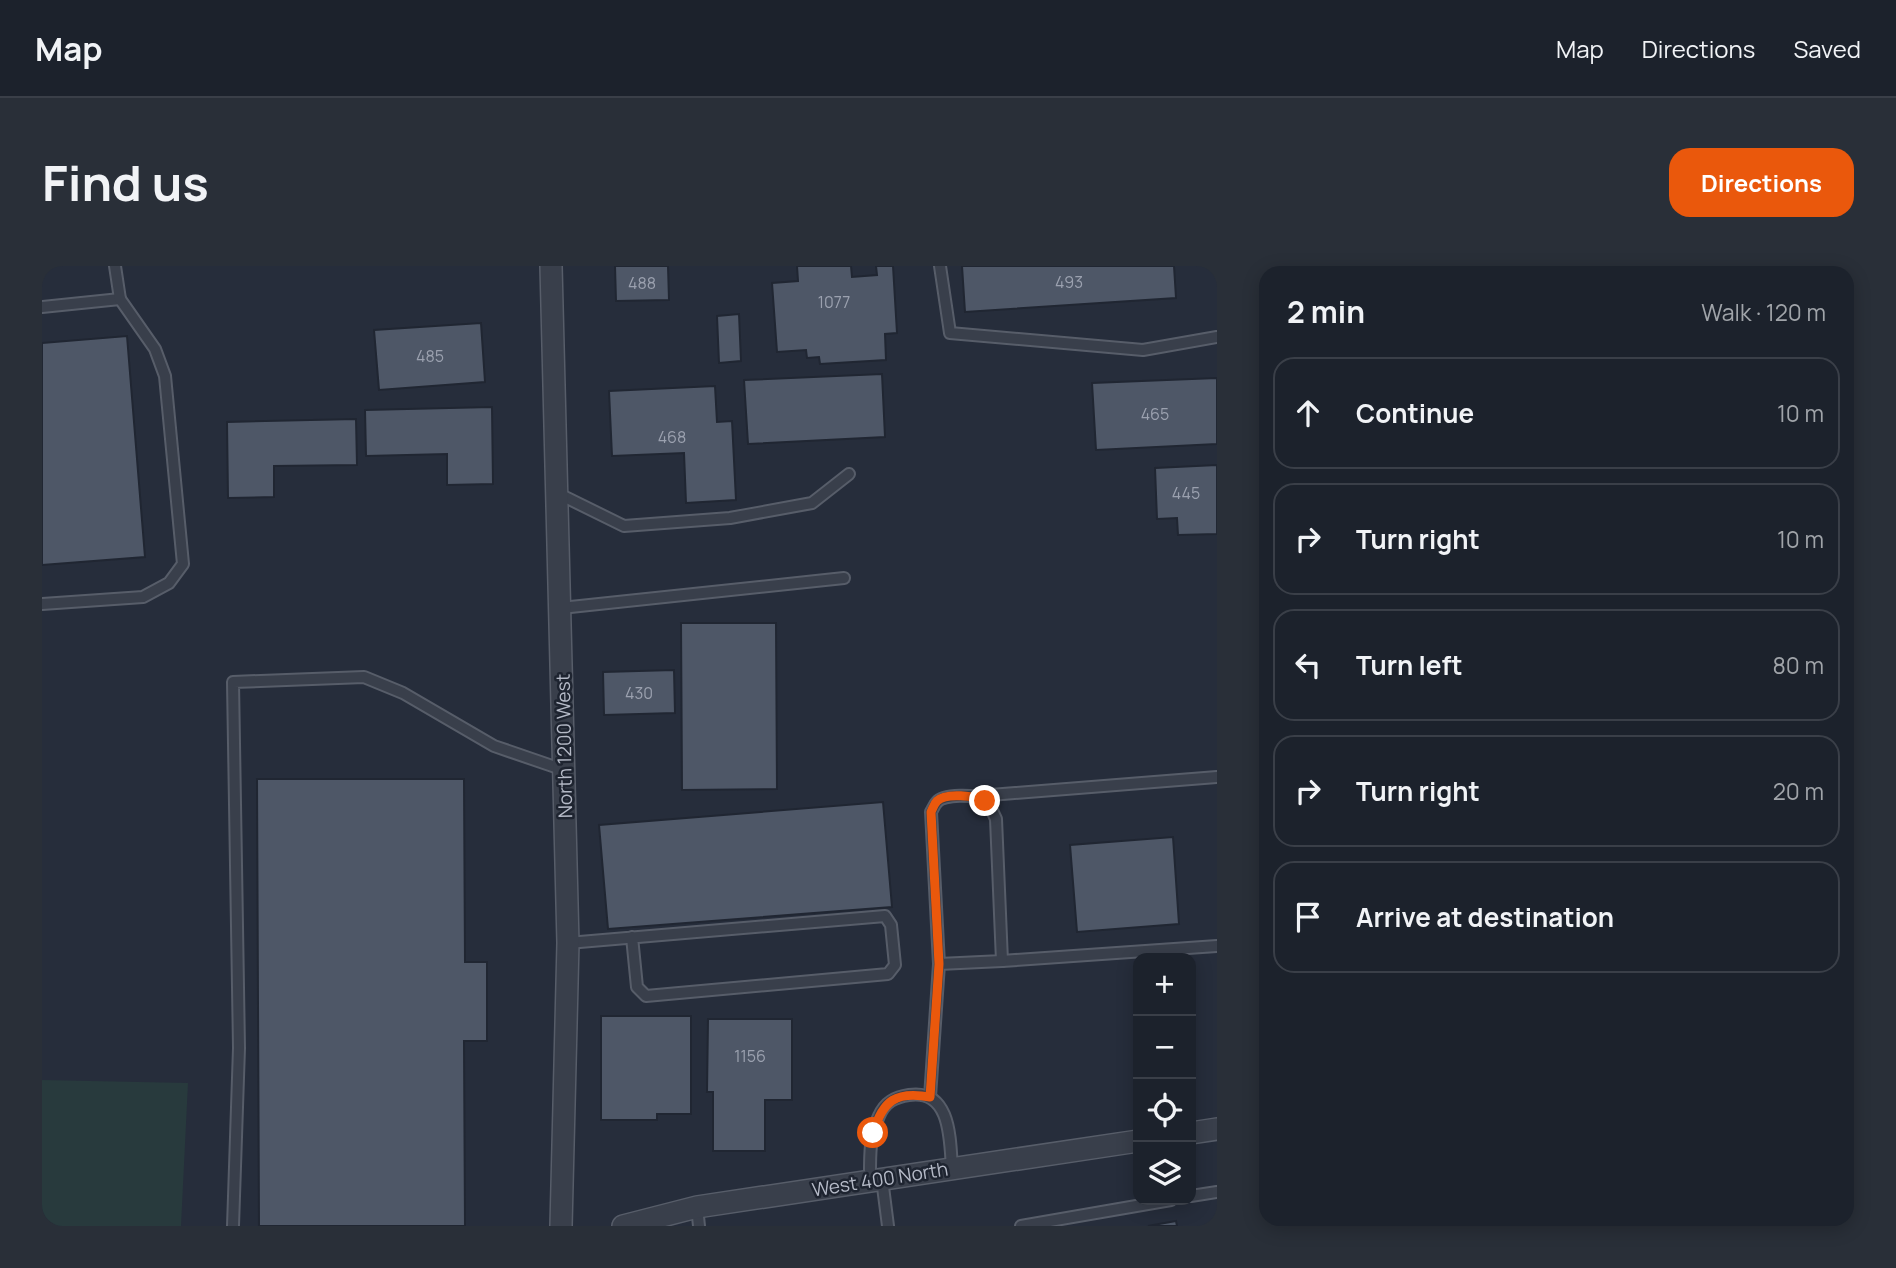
<!DOCTYPE html>
<meta charset="utf-8">
<style>
body{margin:0;font-family:Manrope,sans-serif;background:#292f38;color:#f1f3f6}
.controls{position:absolute;right:21px;bottom:21px;display:grid;overflow:hidden;border-radius:14px;box-shadow:0 4px 18px #0003}
.controls button{width:63px;height:63px;display:grid;place-items:center;padding:0;border:0;border-bottom:2px solid #3a3f48;background:#1c222c;color:#f1f3f6;font:35px sans-serif}
.stop{position:absolute;width:21px;height:21px;margin:-16px;border:5px solid #ea580c;border-radius:50%;background:#fff}
.stop.end{background:#ea580c;border-color:#fff;box-shadow:0 2px 7px #0008}
.list{margin:0;padding:0;list-style:none}
h2{display:flex;justify-content:space-between;align-items:center;height:91px;margin:0;padding:0 28px;font-size:30px}
h2 small{font-size:23px;font-weight:400;color:#a0a4a9}
.list li{display:grid;grid-template-columns:46px 1fr auto;gap:21px;align-items:center;box-sizing:border-box;height:112px;margin:0 14px 14px;padding:0 14px;border:2px solid #3a3f48;border-radius:21px}
.list b{display:block;font-size:26px;white-space:nowrap}
.list em{font-size:23px;font-style:normal;color:#a0a4a9}
.icon{flex:none;width:38px;height:38px;fill:none;stroke:currentColor;stroke-width:2;stroke-linecap:round;stroke-linejoin:round}
.map{position:relative;flex:none;width:1175px;height:960px;overflow:hidden;border-radius:21px}
header{display:flex;align-items:center;gap:42px;box-sizing:border-box;height:98px;padding:0 35px;background:#1c222c;border-bottom:2px solid #3a3f48}
header strong{font-size:33px}
nav{display:flex;gap:38px;margin-inline-start:auto;font-size:24px}
.intro{display:flex;align-items:center;justify-content:space-between;box-sizing:border-box;height:168px;padding:0 42px}
h1{margin:0;font-size:49px}
.button{padding:18px 32px;border-radius:21px;background:#ea580c;color:#fff;font-size:24px;font-weight:700}
main{display:flex;gap:42px;padding:0 42px}
aside{flex:1;background:#1c222c;border-radius:21px;box-shadow:0 4px 18px #0003}
.map>svg:first-child{display:block}
.green{fill:#283a3d}
.building{fill:#4e5767;stroke:#202632;stroke-width:2}
.lines{fill:none;stroke-linecap:round;stroke-linejoin:round}
.lane-casing{stroke:#575d69;stroke-width:14}
.street-casing{stroke:#575d69;stroke-width:24}
.lane{stroke:#393f4b;stroke-width:10}
.street{stroke:#393f4b;stroke-width:21}
.route{stroke:#ea580c;stroke-width:9}
.labels{text-anchor:middle;stroke-width:5;stroke-linejoin:round;paint-order:stroke}
.number-label{font-size:16px;fill:#9ba1af}
.street-label{font-size:19px;fill:#b5bac7;stroke:#1e2430}
</style>
<header>
<strong>Map</strong>
<nav><a>Map</a><a>Directions</a><a>Saved</a></nav>
</header>
<div class="intro"><h1>Find us</h1><a class="button">Directions</a></div>
<main>
<div class="map">
<svg width="1175" height="960" viewBox="0 0 1175 960">
<rect width="100%" height="100%" fill="#262d3b"/>
<path class="green" d="M0 814 146 817 139 960H0Z"/>
<g class="building">
<path d="M573 0H626L627 34 574 35Z"/>
<path d="M755 0H809L810 11 835 9 834 0H851L855 67 843 68 844 94 778 98 777 91 765 92 764 84 735 86 730 17 756 15Z"/>
<path d="M920 0H1132L1134 32 923 46Z"/>
<path d="M697 48 699 95 677 97 675 50Z"/>
<path d="M439 57 443 116 337 124 332 64Z"/>
<path d="M85 70 103 291 0 299V77Z"/>
<path d="M840 108 843 171 706 178 702 114Z"/>
<path d="M1175 112V178L1054 184 1050 117Z"/>
<path d="M673 120 675 156 690 155 694 234 644 237 642 187 570 190 567 125Z"/>
<path d="M450 141 451 218 405 219V188L324 190 323 144Z"/>
<path d="M314 153 315 199 232 200V231L186 232 185 156Z"/>
<path d="M1175 199V268L1136 269 1135 252 1115 253 1113 202Z"/>
<path d="M639 357H734L735 523 640 524Z"/>
<path d="M632 404 633 447 562 449 561 406Z"/>
<path d="M215 513H422L423 696H445V775H422L423 960H217Z"/>
<path d="M841 536 850 641 566 663 557 559Z"/>
<path d="M1131 571 1137 658 1035 666 1028 579Z"/>
<path d="M559 750H649V848H615V854H559Z"/>
<path d="M666 753H750V834H723V885H671V826H665Z"/>
<path d="M1134 955 1135 960H1106Z"/>
</g>
<g class="lines">
<g class="lane-casing">
<g id="lane">
<path d="M898 0 908 67 1101 84 1175 71"/>
<path d="M0 41 78 33"/>
<path d="M515 227 582 260 688 252 770 237 807 208"/>
<path d="M0 338 101 331 127 317 141 298 123 110 113 83 78 33 73 0"/>
<path d="M519 342 802 312"/>
<path d="M936 530 1175 511"/>
<path d="M526 677 843 650 849 659 853 699 846 708 604 730 595 721 590 671"/>
<path d="M960 695 1175 680"/>
<path d="M888 831 897 698 889 546C891 543 892 539 895 536 901 528 934 528 942 534 948 539 951 546 954 553L960 695 897 698"/>
<path d="M840 913 846 960"/>
<path d="M828 915C828 893 827 870 837 850 843 836 853 831 867 829 909 823 908 873 910 903"/>
<path d="M1149 930 1175 926"/>
<path d="M655 941 657 960"/>
<path d="M191 960 197 782 191 416 322 411 361 427 452 480 522 504"/>
<path d="M979 960 1129 934"/>
</g>
</g>
<g class="street-casing">
<g id="street">
<path d="M509 0 526 677 519 960"/>
<path d="M1149 867 1175 863"/>
<path d="M581 960 655 941 1096 875"/>
</g>
</g>
<use href="#lane" class="lane"/>
<use href="#street" class="street"/>
</g>
<g class="lines">
<path class="route" d="M831 867C841 834 854 825 888 831L897 698 889 546C891 542 892 538 895 535 904 526 933 530 943 535"/>
</g>
<g class="labels">
<g class="number-label">
<text x="1027" y="22">493</text>
<text x="600" y="23">488</text>
<text x="792" y="42">1077</text>
<text x="388" y="96">485</text>
<text x="1113" y="154">465</text>
<text x="630" y="177">468</text>
<text x="1144" y="233">445</text>
<text x="597" y="433">430</text>
<text x="708" y="796">1156</text>
</g>
<g class="street-label">
<text transform="translate(522 480) rotate(-91)" y="7">North 1200 West</text>
<text transform="translate(838 913) rotate(-9)" y="7">West 400 North</text>
</g>
</g>
</svg>
<div class="controls">
<button>+</button>
<button>−</button>
<button><svg class="icon" aria-label="locate" viewBox="0 0 24 24"><circle cx="12" cy="12" r="6"/><path d="M12 2v4M12 18v4M2 12h4M18 12h4"/></svg></button>
<button><svg class="icon" aria-label="layers" viewBox="0 0 24 24"><path d="M12 4l9 5-9 5-9-5zM3 14l9 5 9-5"/></svg></button>
</div>
<div class="stop" style="left:831px;top:867px"></div>
<div class="stop end" style="left:943px;top:535px"></div>
</div>
<aside>
<h2>2 min<small>Walk · 120 m</small></h2>
<ul class="list">
<li><svg class="icon" aria-label="ahead" viewBox="0 0 24 24"><path d="M12 20V5M6 11l6-6 6 6"/></svg><div><b>Continue</b></div><em>10 m</em></li>
<li><svg class="icon" aria-label="right" viewBox="0 0 24 24"><path d="M7 20v-9h11M14 6l5 5-5 5"/></svg><div><b>Turn right</b></div><em>10 m</em></li>
<li><svg class="icon" aria-label="left" viewBox="0 0 24 24"><path d="M17 20v-9H6M10 6l-5 5 5 5"/></svg><div><b>Turn left</b></div><em>80 m</em></li>
<li><svg class="icon" aria-label="right" viewBox="0 0 24 24"><path d="M7 20v-9h11M14 6l5 5-5 5"/></svg><div><b>Turn right</b></div><em>20 m</em></li>
<li><svg class="icon" aria-label="arrive" viewBox="0 0 24 24"><path d="M6 21V4h12l-3 4 3 4H6"/></svg><div><b>Arrive at destination</b></div></li>
</ul>
</aside>
</main>
